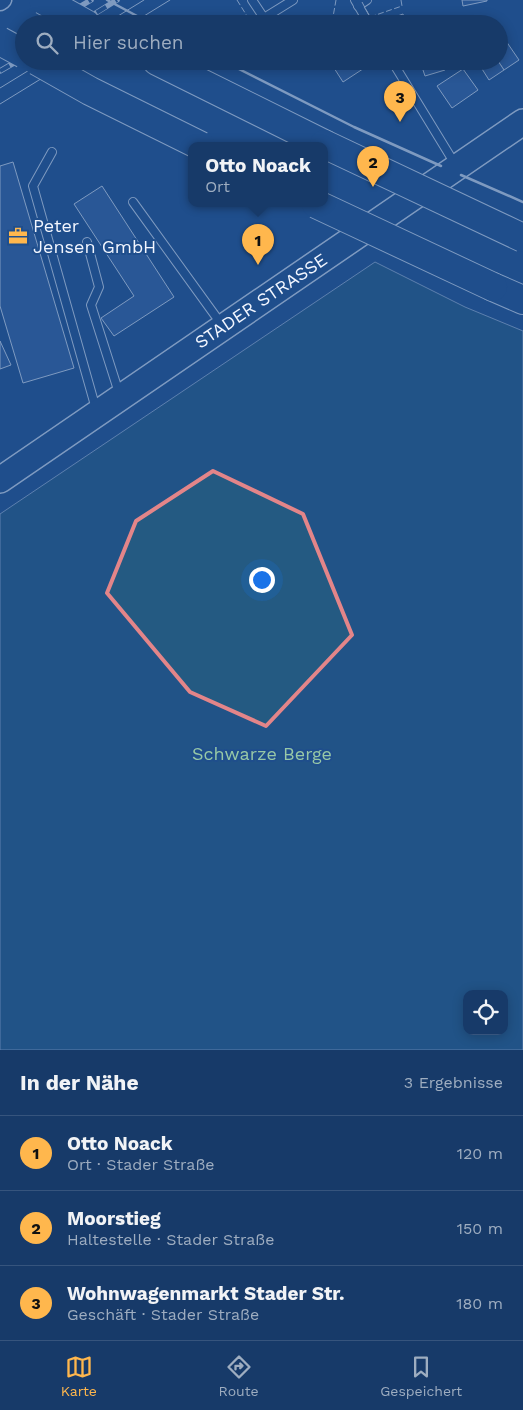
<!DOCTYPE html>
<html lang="de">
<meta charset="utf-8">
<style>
body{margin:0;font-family:"Work Sans",sans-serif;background:#244571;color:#f1f3f6}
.controls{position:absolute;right:15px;bottom:15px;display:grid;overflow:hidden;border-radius:10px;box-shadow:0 2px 12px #0003}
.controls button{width:45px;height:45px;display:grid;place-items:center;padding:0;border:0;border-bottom:1px solid #36547d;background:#173a69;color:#f1f3f6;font:25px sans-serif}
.you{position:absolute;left:261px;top:579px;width:18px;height:18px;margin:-12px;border:4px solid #fff;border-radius:50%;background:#1a73e8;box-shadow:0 0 0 8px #1a73e833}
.badge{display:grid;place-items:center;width:32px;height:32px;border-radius:50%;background:#ffb74d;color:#111;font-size:16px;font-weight:700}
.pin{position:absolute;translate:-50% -41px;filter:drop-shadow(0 1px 2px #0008)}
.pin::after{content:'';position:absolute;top:26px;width:18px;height:15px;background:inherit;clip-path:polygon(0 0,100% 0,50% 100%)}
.popup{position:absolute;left:188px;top:142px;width:140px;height:65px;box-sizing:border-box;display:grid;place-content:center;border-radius:10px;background:#173a69;filter:drop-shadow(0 1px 4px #0005);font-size:16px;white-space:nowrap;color:#9eadc0}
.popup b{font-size:19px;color:#f1f3f6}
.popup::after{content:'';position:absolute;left:50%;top:100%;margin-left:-10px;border:10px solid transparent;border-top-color:#173a69}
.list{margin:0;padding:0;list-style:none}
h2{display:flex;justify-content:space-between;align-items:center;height:65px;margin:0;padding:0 20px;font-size:21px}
h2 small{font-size:16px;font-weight:400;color:#9eadc0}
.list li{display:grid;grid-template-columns:32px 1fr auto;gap:15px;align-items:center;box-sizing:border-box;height:75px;padding:0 20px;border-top:1px solid #36547d}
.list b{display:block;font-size:19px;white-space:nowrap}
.list p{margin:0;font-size:16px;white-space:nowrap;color:#9eadc0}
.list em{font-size:16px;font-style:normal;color:#9eadc0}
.icon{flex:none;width:28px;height:28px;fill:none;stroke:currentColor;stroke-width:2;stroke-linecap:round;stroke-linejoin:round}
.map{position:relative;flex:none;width:523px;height:1050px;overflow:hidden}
.search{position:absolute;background:#173a69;box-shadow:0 2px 12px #0003;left:15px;right:15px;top:15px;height:55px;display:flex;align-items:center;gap:12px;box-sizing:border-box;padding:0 18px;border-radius:28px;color:#9eadc0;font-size:19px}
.sheet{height:290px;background:#173a69}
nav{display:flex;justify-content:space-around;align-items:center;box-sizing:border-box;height:70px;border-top:1px solid #36547d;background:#173a69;font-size:14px;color:#9eadc0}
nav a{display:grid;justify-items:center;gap:2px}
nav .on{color:#ffb74d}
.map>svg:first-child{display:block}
.green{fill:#245a82;stroke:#a8bbd7;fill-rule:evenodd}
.building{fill:#3563a3;stroke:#f2f6ff}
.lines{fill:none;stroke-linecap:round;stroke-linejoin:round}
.lane-casing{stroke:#f2f6ff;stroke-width:10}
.street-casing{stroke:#f2f6ff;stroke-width:19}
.primary-casing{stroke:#f2f6ff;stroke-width:28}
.highway-casing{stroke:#f2f6ff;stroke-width:30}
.lane{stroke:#1f4e8c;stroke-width:8}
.street{stroke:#1f4e8c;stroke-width:16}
.primary{stroke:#1f4e8c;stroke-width:25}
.highway{stroke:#1f4e8c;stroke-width:28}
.tram{stroke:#f2f6ff;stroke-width:1}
.rail-casing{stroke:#f2f6ff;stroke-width:5.5}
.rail{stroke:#1f4e8c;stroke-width:4;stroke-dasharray:11;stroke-linecap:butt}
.highway-bridge-casing{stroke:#f2f6ff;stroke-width:30;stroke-linecap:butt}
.highway-bridge{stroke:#1f4e8c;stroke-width:28}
.fence{stroke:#f2f6ff;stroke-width:1;stroke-dasharray:6 2.5;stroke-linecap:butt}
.wall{stroke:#f2f6ff;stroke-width:2.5}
.marked{fill:none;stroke:#e38589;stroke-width:4;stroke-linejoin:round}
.labels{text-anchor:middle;stroke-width:4;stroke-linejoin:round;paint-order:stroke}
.poi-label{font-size:18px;fill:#f2f6ff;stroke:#1f4e8c;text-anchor:start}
.street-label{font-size:18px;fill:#f2f6ff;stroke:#1f4e8c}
.park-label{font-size:18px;fill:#97c8a6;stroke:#1f4e8c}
</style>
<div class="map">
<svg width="523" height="1050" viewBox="0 0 523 1050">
<rect width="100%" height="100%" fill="#1f4e8c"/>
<path class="green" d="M375 262 465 307 523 331V1050H0V514ZM467 994H504V1031H467Z"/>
<g class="building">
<path d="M462 0H487V1L463 6Z"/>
<path d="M403 14 406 24H381V22Z"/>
<path d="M506 41 519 60 504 70 498 61 499 45Z"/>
<path d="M345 61H375L343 82 334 68Z"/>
<path d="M420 61H442L445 70 425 76Z"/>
<path d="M477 61H498L504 70 489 80Z"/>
<path d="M463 69 478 90 452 108 437 86Z"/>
<path d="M13 162 74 368 23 383 0 306V166Z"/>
<path d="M102 186 174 297 114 336 101 318 134 296 74 204Z"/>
<path d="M0 341 11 365 0 369Z"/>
</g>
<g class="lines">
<g class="lane-casing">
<g id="lane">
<path d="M252 0 264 18 293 0"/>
<path d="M355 0 369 24"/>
<path d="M358 6 367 0"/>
<path d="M392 61 455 164"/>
<path d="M52 152 33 186 96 409"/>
<path d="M133 202 222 325"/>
<path d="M87 242 99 287 91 305 119 393"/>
</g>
</g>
<g class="street-casing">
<path id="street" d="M0 2 3 0"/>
</g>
<g class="primary-casing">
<path id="primary" d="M0 480 523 122"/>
</g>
<g class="highway-casing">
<g id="highway">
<path d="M157 61 324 144"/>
<path d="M493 287 523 300"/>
</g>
</g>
<use href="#lane" class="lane"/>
<use href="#street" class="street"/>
<use href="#primary" class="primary"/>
<use href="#highway" class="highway"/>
<g class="tram">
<path d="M105 24 144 0"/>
<path d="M131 24 170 0"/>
<path d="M0 88 44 61"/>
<path d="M0 104 70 61"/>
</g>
<g class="rail-casing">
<g id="rail">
<path d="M51 24 91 0"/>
<path d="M78 24 117 0"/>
<path d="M0 55 24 40"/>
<path d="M0 71 24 57"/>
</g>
</g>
<use href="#rail" class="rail"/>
<g class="highway-bridge-casing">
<g id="highway-bridge">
<path d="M43 0 86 24"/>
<path d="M0 41 24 54"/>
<path d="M37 61 90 91 201 146"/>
<path d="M324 144 523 238"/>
<path d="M316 204 493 287"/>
</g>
</g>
<use href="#highway-bridge" class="highway-bridge"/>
<g class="fence">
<path d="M237 0 252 24"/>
<path d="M362 2 370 17 402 6 401 0"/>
<path d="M321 24 333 17 336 0"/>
</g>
<g class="wall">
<path d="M107 0 152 24"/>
<path d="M223 61 354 127 441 166"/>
<path d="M461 175 523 202"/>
</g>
</g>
<path d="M0 0H523V1050H0ZM213 471 303 514 352 635 266 726 190 692 107 593 136 521Z" fill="#1f4e8c" fill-opacity=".55" fill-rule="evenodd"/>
<path class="marked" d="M213 471 303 514 352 635 266 726 190 692 107 593 136 521Z"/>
<defs>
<g id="office-bare" transform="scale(1.5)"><path d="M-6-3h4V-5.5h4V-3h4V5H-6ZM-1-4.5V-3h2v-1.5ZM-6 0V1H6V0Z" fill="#ffb74d" stroke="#1f4e8c" stroke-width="2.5" paint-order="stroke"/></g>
</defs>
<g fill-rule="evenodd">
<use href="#office-bare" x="18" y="236"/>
</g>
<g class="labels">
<g class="poi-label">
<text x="33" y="232">Peter<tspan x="33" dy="21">Jensen GmbH</tspan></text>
</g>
<g class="street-label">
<text transform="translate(261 301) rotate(-34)" y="6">STADER STRASSE</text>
</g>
<g class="park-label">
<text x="262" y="760">Schwarze Berge</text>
</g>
</g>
</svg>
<div class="controls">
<button><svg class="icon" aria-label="locate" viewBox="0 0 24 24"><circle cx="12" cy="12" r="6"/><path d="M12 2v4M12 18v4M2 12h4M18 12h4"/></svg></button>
</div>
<div class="you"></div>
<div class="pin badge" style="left:258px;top:265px">1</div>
<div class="popup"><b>Otto Noack</b>Ort</div>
<div class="pin badge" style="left:373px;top:187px">2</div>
<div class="pin badge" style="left:400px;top:122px">3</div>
<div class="search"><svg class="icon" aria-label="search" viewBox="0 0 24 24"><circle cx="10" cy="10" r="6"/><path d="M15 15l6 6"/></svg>Hier suchen</div>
</div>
<section class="sheet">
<h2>In der Nähe<small>3 Ergebnisse</small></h2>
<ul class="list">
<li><span class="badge">1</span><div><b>Otto Noack</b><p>Ort · Stader Straße</p></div><em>120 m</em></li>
<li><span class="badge">2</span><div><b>Moorstieg</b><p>Haltestelle · Stader Straße</p></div><em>150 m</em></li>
<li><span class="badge">3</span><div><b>Wohnwagenmarkt Stader Str.</b><p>Geschäft · Stader Straße</p></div><em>180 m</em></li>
</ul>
</section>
<nav>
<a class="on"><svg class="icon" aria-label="map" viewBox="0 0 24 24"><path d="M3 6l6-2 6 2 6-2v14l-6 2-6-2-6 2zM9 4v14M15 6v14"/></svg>Karte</a>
<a><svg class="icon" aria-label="directions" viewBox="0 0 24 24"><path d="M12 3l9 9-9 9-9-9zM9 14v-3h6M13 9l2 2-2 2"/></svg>Route</a>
<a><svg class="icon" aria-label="saved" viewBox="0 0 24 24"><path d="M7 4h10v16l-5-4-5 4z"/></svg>Gespeichert</a>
</nav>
